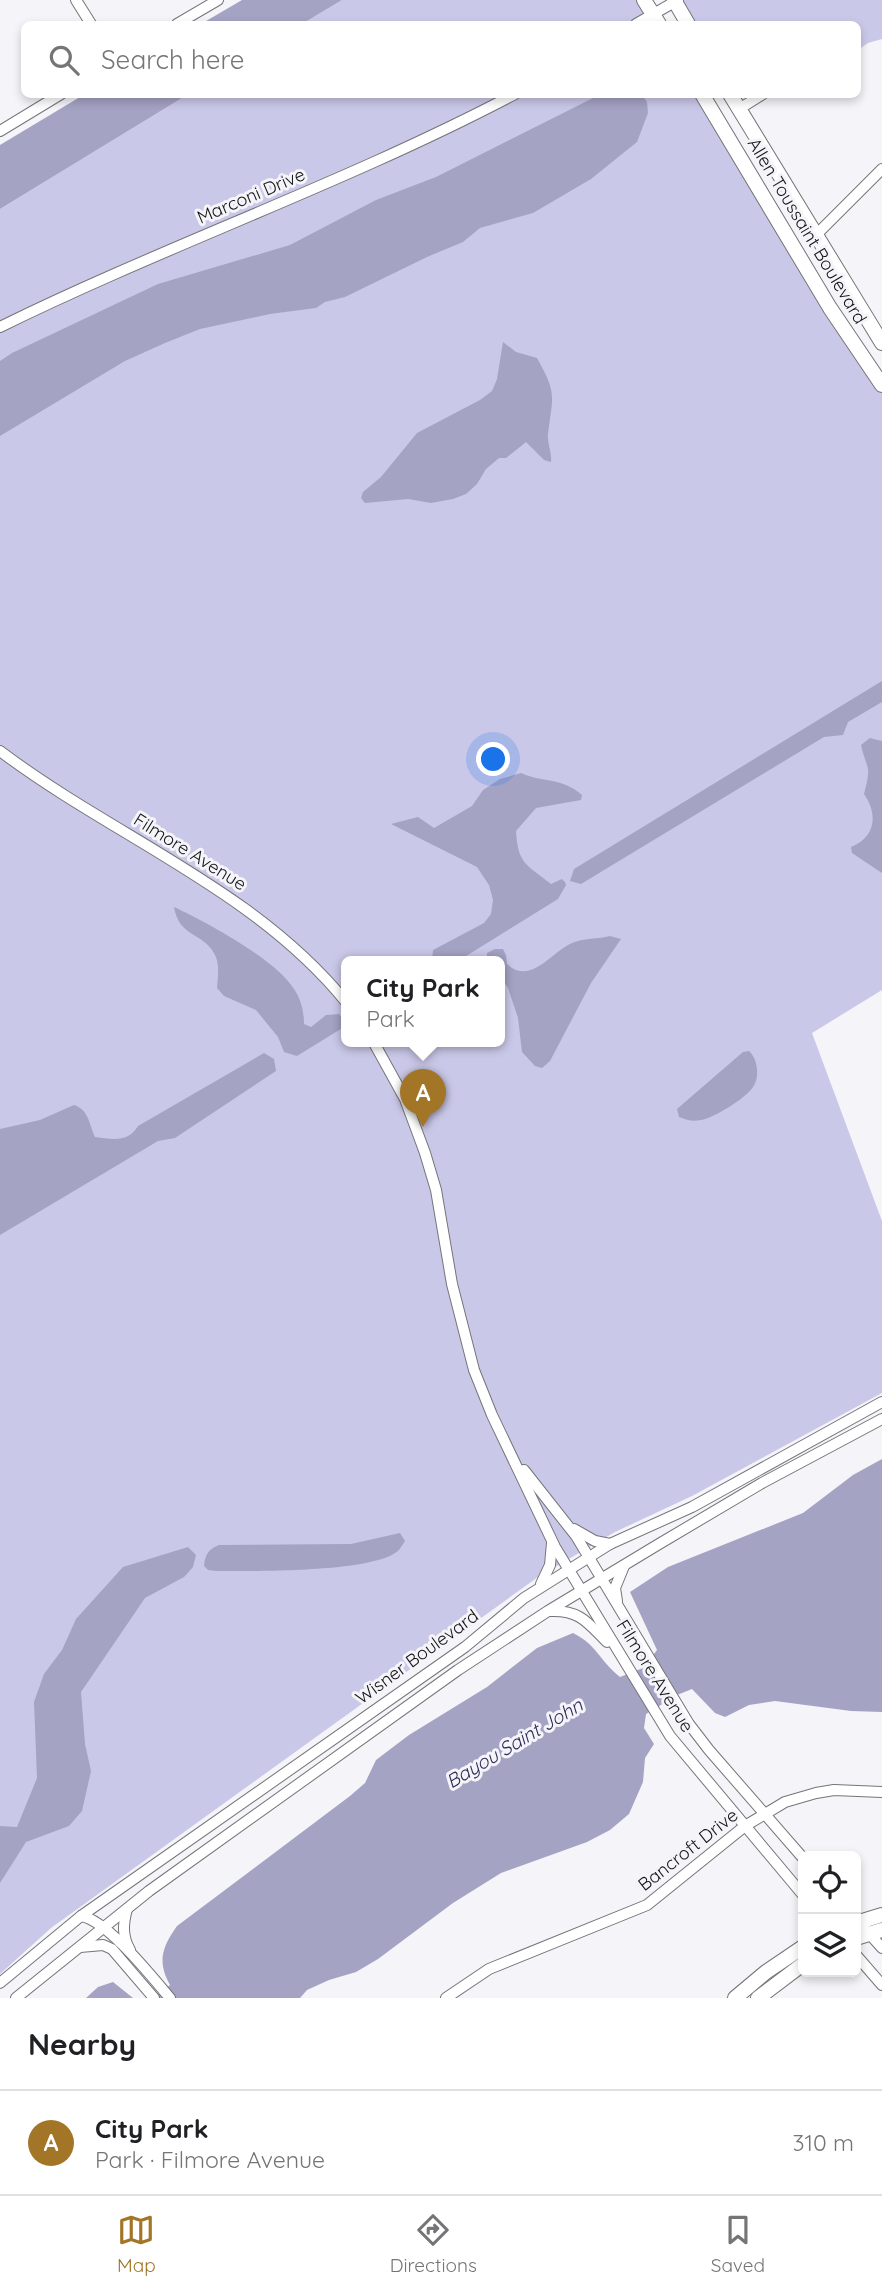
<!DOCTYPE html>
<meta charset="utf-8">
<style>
body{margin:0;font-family:Quicksand,sans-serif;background:#f2f2f2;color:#202124}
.controls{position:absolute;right:21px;bottom:21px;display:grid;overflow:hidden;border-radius:10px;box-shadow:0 4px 10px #0003}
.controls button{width:63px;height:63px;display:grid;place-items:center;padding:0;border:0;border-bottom:2px solid #e0e0e0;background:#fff;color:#202124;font:35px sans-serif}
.you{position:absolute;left:494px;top:760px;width:24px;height:24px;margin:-18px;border:5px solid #fff;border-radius:50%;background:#1a73e8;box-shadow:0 0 0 10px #1a73e833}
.badge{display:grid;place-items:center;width:46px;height:46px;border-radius:50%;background:#a27527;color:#fff;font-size:23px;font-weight:700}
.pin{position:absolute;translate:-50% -58px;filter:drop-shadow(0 2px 4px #0008)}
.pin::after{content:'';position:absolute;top:37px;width:24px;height:21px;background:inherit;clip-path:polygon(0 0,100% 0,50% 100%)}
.popup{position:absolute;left:341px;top:956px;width:164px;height:91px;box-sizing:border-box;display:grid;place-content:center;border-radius:10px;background:#fff;filter:drop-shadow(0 2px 5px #0005);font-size:23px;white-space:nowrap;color:#757577}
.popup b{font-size:26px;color:#202124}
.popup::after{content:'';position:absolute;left:50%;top:100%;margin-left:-14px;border:14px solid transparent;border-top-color:#fff}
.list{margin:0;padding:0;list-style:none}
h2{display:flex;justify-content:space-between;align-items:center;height:91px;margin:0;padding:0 28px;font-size:30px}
h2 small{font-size:23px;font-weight:400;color:#757577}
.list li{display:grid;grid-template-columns:46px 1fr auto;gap:21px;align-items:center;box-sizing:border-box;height:105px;padding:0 28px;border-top:2px solid #e0e0e0}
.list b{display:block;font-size:26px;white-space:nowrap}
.list p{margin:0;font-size:23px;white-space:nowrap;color:#757577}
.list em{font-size:23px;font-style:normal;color:#757577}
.icon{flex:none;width:38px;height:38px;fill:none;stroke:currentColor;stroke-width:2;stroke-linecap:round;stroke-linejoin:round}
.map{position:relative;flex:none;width:882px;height:1998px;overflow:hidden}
.search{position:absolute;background:#fff;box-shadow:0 4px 10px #0003;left:21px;right:21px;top:21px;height:77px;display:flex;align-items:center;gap:18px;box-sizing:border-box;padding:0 24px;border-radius:10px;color:#757577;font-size:26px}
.sheet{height:196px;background:#fff}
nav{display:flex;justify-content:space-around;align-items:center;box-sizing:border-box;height:98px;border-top:2px solid #e0e0e0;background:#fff;font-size:19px;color:#757577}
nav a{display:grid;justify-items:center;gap:4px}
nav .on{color:#a27527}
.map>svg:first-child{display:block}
.green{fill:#cac8e8;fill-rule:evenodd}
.water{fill:#a4a3c4}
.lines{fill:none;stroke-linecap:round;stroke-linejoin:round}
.minor-casing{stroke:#757579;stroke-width:12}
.major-casing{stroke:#757579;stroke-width:16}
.minor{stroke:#fff;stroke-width:10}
.major{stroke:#fff;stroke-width:14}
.labels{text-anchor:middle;stroke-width:6;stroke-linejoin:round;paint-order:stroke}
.street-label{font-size:18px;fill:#141416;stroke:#f4f4f9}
.water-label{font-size:19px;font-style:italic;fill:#302a57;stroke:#f4f4f9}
</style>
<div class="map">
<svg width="882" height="1998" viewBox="0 0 882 1998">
<rect width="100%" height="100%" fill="#f4f4f9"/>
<g class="green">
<path d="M342 0H644L659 24H302Z"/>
<path d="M678 0H882V39L868 43 858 50V24H688Z"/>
<path d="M187 95H702L882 385V990L812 1033 882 1221V1393L692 1496 615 1532 538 1577 51 1928 0 1974V209ZM346 961H500V1041H346Z"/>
</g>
<g class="water">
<path d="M242 0H342L302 24H201Z"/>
<path d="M85 94 187 95 0 209V145Z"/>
<path d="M599 95H642L647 102 648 113 637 142 591 179 533 213 480 228 463 242 427 257 345 297 325 302 316 308 270 314 200 329 165 343 125 361 0 436V361L12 353 158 284 290 245 376 200 436 177Z"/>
<path d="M503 342 516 352 537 358C557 394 553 394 548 434 547 443 552 452 551 462L544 460 526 442 506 458H499L486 469 477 484 466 494 453 499 431 503 408 499 365 503 361 498 363 492 381 477 417 433 480 400 492 391 497 379Z"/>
<path d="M882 681V702L848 722 843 735 824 737 581 884 570 881 574 869Z"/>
<path d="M870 738 882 741V873L852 853 851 847C876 837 878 814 864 794 872 764 867 771 861 745Z"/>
<path d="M521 773C543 783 562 777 582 795L581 800 536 808 516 831C518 864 526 864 551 884L562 879 565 882 566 885 558 899 458 961H432L433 950 484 923 491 914 493 900 489 885 477 867 391 824 418 817 434 828 472 806 483 790 500 779Z"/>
<path d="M174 907C206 922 275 959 294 989 301 999 304 1012 304 1024L311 1027 326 1015 339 1014 344 1021V1027L297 1056 284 1052 278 1037 256 1010 224 996 217 988C218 976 220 963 214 953 202 932 179 937 174 907Z"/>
<path d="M610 936 621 939 591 983 550 1061 542 1068 535 1066 522 1052 518 1018 508 988 500 976V961H487V953L495 949H503L506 955 507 964C531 986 551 952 572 943 583 938 598 939 610 936Z"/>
<path d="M749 1051C758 1059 760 1078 753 1087 746 1098 714 1118 701 1120 693 1122 687 1120 679 1117L677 1109 743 1052Z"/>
<path d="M264 1053 274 1059 276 1071 175 1138 158 1141 0 1235V1129L40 1120 74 1105C89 1110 89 1124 95 1137 113 1139 128 1143 138 1126Z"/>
<path d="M882 1459V1712L851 1711 775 1701 749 1705 725 1717 715 1713 692 1689 677 1695 646 1714 644 1728 654 1744 645 1758 643 1782 629 1814 610 1830 587 1842 501 1873 453 1903 378 1959 356 1972 329 1980 307 1990 300 1998H155L170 1985C157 1962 162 1947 177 1926L350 1796 365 1783 376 1760 409 1735 487 1687 537 1648 573 1633C596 1644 600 1661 620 1677L643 1668 657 1650 630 1592 668 1567 803 1513 853 1475Z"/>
<path d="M400 1533 405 1541C403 1544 401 1547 399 1550 376 1573 251 1571 216 1571L208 1570 204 1566C205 1554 209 1549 219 1545L351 1544Z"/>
<path d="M188 1547 196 1555 193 1567 184 1577 145 1598 81 1692 85 1744 91 1771 82 1811 69 1826 26 1842 0 1883V1826L17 1827 37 1778 34 1702 44 1674 62 1650 76 1619 123 1567Z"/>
<path d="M113 1982 133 1998H86L98 1987Z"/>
</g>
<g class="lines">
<g class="minor-casing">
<g id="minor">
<path d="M76 0 91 24"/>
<path d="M177 24 218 0"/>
<path d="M636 24 678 0"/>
<path d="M739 109 763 94"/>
<path d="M0 131 61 94"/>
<path d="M815 236 882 169"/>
<path d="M0 327C169 244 348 182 515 94"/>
<path d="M0 751C114 837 254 889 346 1002"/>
<path d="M373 1041 405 1099 425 1153 436 1190 452 1284 474 1370 492 1415 555 1547 670 1736 803 1895"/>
<path d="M524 1470 576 1536 689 1724 709 1750 803 1858"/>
<path d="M574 1529 595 1541 610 1544"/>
<path d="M541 1584 550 1565 552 1543"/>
<path d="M617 1601 615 1588 624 1566"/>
<path d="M551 1611C580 1610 588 1623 607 1642"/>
<path d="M127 1909C123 1924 122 1936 130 1950"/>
<path d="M81 1916C107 1920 152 1977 170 1998"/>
<path d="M865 1929 882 1948"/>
<path d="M80 1947 103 1945 112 1949 154 1998"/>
<path d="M856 1955 882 1985"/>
<path d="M0 1983 81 1916 465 1647 524 1598 610 1544 692 1507 882 1402"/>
<path d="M16 1998 149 1891 458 1670 548 1611 659 1544 762 1483 882 1419"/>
<path d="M446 1998 489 1969 647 1905 745 1826 785 1802 816 1793 834 1790 882 1792"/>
</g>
</g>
<g class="major-casing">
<g id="major">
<path d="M644 0 659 24"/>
<path d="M674 0 688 24"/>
<path d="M702 94 830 308 882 385"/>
<path d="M730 94 882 343"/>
<path d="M856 1923 882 1915"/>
<path d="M856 1938 882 1930"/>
<path d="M735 1998 766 1972 803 1947"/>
<path d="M758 1998 803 1964"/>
</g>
</g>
<use href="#minor" class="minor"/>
<use href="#major" class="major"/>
</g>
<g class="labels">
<g class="street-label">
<text transform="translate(251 196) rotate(-23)" y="6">Marconi Drive</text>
<text transform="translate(807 231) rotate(59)" y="6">Allen Toussaint Boulevard</text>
<text transform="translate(190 852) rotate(32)" y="6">Filmore Avenue</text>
<text transform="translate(417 1657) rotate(-36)" y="6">Wisner Boulevard</text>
<text transform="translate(655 1676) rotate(58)" y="6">Filmore Avenue</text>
<text transform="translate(688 1850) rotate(-38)" y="6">Bancroft Drive</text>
</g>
<g class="water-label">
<text transform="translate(514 1743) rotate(-31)" y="7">Bayou Saint John</text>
</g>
</g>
</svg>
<div class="controls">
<button><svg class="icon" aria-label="locate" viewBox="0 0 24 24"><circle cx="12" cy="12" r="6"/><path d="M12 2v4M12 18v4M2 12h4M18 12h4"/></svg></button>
<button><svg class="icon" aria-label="layers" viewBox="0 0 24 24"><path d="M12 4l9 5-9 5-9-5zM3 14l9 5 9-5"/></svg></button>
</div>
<div class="you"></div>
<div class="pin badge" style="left:423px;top:1127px">A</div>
<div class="popup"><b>City Park</b>Park</div>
<div class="search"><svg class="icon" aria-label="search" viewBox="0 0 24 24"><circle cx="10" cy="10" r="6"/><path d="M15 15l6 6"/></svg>Search here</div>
</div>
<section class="sheet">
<h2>Nearby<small></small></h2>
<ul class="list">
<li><span class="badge">A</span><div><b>City Park</b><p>Park · Filmore Avenue</p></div><em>310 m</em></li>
</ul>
</section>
<nav>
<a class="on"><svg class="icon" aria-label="map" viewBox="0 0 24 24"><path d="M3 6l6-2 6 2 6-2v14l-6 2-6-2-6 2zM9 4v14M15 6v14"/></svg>Map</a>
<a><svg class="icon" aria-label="directions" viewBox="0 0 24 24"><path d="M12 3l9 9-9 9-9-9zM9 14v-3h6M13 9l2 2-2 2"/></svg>Directions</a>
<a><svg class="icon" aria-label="saved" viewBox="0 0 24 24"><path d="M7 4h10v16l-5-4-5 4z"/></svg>Saved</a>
</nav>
